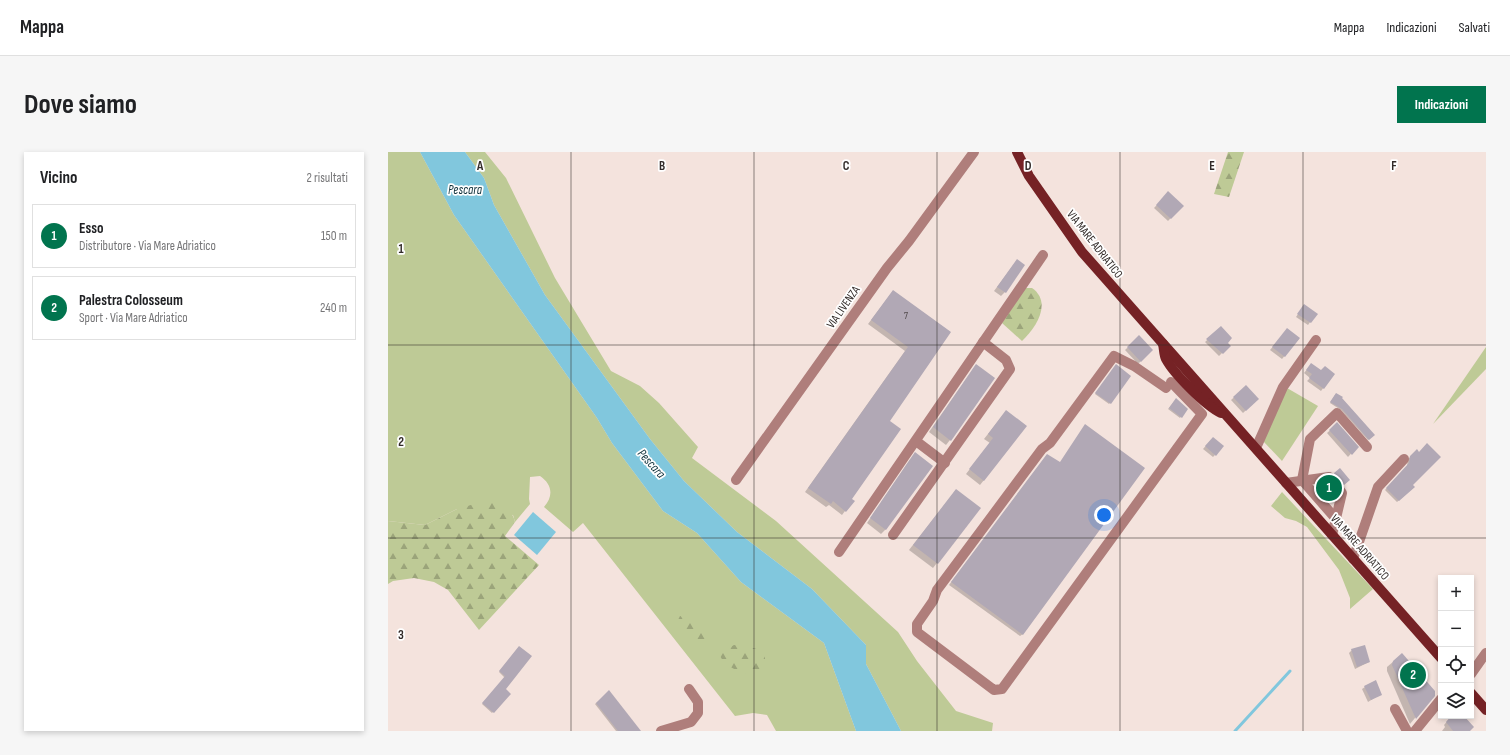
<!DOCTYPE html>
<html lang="it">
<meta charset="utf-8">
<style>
body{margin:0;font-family:"Sofia Sans Condensed",sans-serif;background:#f6f6f6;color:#202124}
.controls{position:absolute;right:12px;bottom:12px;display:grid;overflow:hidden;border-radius:0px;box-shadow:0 2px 6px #0003}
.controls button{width:36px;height:36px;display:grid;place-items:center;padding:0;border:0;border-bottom:1px solid #e0e0e0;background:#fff;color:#202124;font:20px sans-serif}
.you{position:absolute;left:716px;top:363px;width:14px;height:14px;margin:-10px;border:3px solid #fff;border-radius:50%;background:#1a73e8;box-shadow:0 0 0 6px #1a73e833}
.badge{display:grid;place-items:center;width:26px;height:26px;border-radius:50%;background:#01744e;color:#fff;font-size:13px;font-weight:700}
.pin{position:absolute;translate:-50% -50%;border:2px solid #fff;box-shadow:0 1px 4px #0006}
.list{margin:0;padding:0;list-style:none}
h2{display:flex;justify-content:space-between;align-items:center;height:52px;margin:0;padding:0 16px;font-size:17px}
h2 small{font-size:13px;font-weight:400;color:#757577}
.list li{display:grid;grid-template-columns:26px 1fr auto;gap:12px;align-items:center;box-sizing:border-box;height:64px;margin:0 8px 8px;padding:0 8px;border:1px solid #e0e0e0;border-radius:0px}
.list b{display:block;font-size:15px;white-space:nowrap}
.list p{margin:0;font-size:13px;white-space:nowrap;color:#757577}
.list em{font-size:13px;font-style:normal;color:#757577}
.icon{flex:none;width:22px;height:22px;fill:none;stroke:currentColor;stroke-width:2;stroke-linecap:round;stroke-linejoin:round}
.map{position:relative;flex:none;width:1098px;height:579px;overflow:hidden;border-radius:0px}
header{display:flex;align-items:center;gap:24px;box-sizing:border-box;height:56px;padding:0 20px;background:#fff;border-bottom:1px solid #e0e0e0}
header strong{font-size:19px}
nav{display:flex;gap:22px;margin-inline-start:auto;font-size:14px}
.intro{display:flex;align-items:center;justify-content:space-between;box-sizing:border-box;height:96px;padding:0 24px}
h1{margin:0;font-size:28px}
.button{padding:10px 18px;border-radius:0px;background:#01744e;color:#fff;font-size:14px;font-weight:700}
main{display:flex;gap:24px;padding:0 24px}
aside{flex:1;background:#fff;border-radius:0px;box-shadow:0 2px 6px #0003}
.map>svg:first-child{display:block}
.green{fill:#beca96}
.forest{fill:url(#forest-firs)}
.water{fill:#81c7dd}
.shadow{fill:#0003}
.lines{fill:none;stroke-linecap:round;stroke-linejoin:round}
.stream{stroke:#81c7dd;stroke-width:3}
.building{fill:#b1a8b5}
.minor-tunnel{stroke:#cdbeb9;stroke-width:10;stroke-dasharray:10 5;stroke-linecap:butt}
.minor{stroke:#af7e7b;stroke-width:10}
.major{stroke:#752225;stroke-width:10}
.grid{fill:none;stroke:#322b29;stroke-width:1;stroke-opacity:0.55}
.labels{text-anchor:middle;stroke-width:3.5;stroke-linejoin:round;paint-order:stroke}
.number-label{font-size:10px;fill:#524a4c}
.street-label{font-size:12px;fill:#322b29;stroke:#fff}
.water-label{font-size:13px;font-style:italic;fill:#0c2e38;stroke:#fff}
.grid-label{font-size:13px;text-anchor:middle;font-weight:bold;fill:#322b29;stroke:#fff;stroke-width:3.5;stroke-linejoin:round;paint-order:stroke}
</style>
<header>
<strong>Mappa</strong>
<nav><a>Mappa</a><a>Indicazioni</a><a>Salvati</a></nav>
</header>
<div class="intro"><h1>Dove siamo</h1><a class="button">Indicazioni</a></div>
<main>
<aside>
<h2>Vicino<small>2 risultati</small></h2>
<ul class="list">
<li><span class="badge">1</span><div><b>Esso</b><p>Distributore · Via Mare Adriatico</p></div><em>150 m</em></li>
<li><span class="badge">2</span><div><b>Palestra Colosseum</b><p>Sport · Via Mare Adriatico</p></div><em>240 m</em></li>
</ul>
</aside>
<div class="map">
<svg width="1098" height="579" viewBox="0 0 1098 579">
<defs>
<pattern id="forest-firs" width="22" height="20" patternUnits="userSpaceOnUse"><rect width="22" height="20" fill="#beca96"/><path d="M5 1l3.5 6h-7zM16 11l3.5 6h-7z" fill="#9ba47a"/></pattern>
</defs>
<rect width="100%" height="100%" fill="#f4e3dd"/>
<g class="green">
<path d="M0 0H32L66 63 209 266 224 291 275 359 309 381 353 430 436 491 468 579H388L379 563 365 561 347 564 195 371 185 380 156 355C166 344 164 332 152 324L142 325 141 347 142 352 127 370 125 363 69 357 37 373 0 369Z"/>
<path d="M77 0H97L118 26 167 126 223 219 252 234 271 251 310 295 304 306 388 369 510 480 529 509 568 559 605 571 604 579H513L478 512V493L424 437 349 380 296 329 262 287 157 143 106 53 96 26Z"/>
<path d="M1098 195V217L1045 272Z"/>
<path d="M899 236 930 254 894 309 875 289Z"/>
<path d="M894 340 985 437 962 457V446L951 418 919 375 908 369 897 366 883 354Z"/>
</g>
<g class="forest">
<path d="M840 0H856L841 45 826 42Z"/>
<path d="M637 136H644C664 150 649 175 634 189L614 171Z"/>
<path d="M100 348C113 352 124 356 127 370L117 384 151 413 91 478 60 438 46 430 26 426 5 429 0 432V369L37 373 69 357Z"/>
<path d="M292 464 310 468 322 482C312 503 294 481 290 468Z"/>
<path d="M346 493 360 494 377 500V516L370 523C356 522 339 517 332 504L336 498Z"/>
</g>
<g class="water">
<path d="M32 0H77L96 26 106 53 157 143 262 287 296 329 349 380 424 437 478 493V512L513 579H468L436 491 353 430 309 381 275 359 224 291 209 266 66 63Z"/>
<path d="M145 360 168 380 149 403 126 383Z"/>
</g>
<g class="shadow">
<path d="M780 41 794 54 780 69 766 56Z"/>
<path d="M629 108 617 140 613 144 606 139Z"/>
<path d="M505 139 562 180 500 269 457 359 454 363 441 353 438 355 417 340 517 199 480 172Z"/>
<path d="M914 156 928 162 920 173 908 165Z"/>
<path d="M833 175 838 191 841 194 831 204 817 190Z"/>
<path d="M897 180 911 187 894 207 882 198Z"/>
<path d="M751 185 764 198 750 212 737 198Z"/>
<path d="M588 213 562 288 558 293 541 280Z"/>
<path d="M727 215 722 251 721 252 707 242Z"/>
<path d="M921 215 946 222 933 239 919 229 922 226 916 221Z"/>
<path d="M858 235 870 247 855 261 843 248Z"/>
<path d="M947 243 986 283 980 288 953 258 942 251Z"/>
<path d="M788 247 799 257 792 266 780 257Z"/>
<path d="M618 259 596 328 592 333 578 322 602 291 596 287Z"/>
<path d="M949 272 969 295 960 305 939 281Z"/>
<path d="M822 289 827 303 825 305 815 297Z"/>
<path d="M1029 299 1024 333 1026 335 1009 350 997 338 1019 314 1020 307Z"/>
<path d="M659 303 635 482 632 484 561 433Z"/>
<path d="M523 306 498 377 493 382 479 371Z"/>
<path d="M951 318 961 328 954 334 948 332 945 333V340L937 347 930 339 936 333 946 331 947 327 945 323Z"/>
<path d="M568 338 591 356 545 416 521 398Z"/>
<path d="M131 495 116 537 122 542 104 561 94 552 117 526 111 520Z"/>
<path d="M964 498 981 510 967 517 961 501Z"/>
<path d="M1006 509 1046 543 1022 572 999 519V515Z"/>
<path d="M977 535 993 542 980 550 974 537Z"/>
<path d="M221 540 247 579H228L207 552Z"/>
<path d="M1064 564H1075L1080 579H1054L1057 575 1056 573Z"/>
</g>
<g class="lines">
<path class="stream" d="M847 579 902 519"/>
</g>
<g class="building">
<path d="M780 39 796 54 783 67 768 53Z"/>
<path d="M629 107 637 113 618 141 609 135Z"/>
<path d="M505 138 563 180 502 269 513 277 464 347 467 349 458 360 445 349 443 352 420 336 520 195 483 168Z"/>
<path d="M916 152 930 162 923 171 909 162Z"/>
<path d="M833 174 844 186 840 191 843 194 835 202 818 187Z"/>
<path d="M899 176 912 186 897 205 884 195Z"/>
<path d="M751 183 765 198 753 210 739 195Z"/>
<path d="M923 211 933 218 937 214 947 222 936 237 921 226 924 222 918 218Z"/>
<path d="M588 212 607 226 563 289 545 275Z"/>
<path d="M728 212 743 224 723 252 707 241Z"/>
<path d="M858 233 871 247 858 259 845 245Z"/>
<path d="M948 241 955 245 954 246 987 283 981 288 954 257 942 250Z"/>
<path d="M788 246 800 257 794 266 781 256Z"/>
<path d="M618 258 639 274 596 329 581 317 605 286 600 282Z"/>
<path d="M949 270 971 295 964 303 941 278Z"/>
<path d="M697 272 757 316 635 483 563 430 659 302 672 310Z"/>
<path d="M825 285 836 294 828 304 817 294Z"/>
<path d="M1039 291 1053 305 1025 333 1027 335 1011 349 998 336 1021 311 1022 304 1029 297 1031 300Z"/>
<path d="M527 300 545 314 498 378 482 366Z"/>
<path d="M952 316 962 328 956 333 951 331 947 332 945 337 946 341 939 347 930 337 935 332 946 331 948 325 946 321Z"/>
<path d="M568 337 593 356 550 412 525 393Z"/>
<path d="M977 493 982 510 969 515 963 497Z"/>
<path d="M131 494 144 504 118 537 123 542 106 561 94 551 117 524 111 519Z"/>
<path d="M1014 501 1047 539V544L1028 567 1004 513 1005 509Z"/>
<path d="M988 528 994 543 983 548 976 534Z"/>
<path d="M221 538 253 579H230L208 551Z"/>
<path d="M1063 564H1076L1086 575 1082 579H1065L1058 570Z"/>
</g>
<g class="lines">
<path class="minor-tunnel" d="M934 331 945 343"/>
<g class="minor">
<path d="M778 236 746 214 726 204 662 291 654 297 549 438 545 449 529 472V480L606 538 614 537 814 262 783 230"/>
<path d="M528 289 557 311"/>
<path d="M868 296 895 235 928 188"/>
<path d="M348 328 499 116 521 89 586 0"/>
<path d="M898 331 941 325 942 326"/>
<path d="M948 367 914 328 922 287 949 261 979 295"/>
<path d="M505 383 622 217 618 208 595 190"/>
<path d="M944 383 954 341 951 337"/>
<path d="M451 400 655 103"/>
<path d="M965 407 990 335 1016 307"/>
<path d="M1083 522 1098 501"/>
<path d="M1007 557 1019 579"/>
<path d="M273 579 303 570 310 561V550L301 537"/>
<path d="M1027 579 1053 547"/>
</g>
<g class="major">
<path d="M629 0 641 24 694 100 1053 506"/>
<path d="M775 192C776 196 776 203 778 207 786 222 818 254 833 261"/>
<path d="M1083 541 1098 558"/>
</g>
</g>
<path class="grid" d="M183 0V579M366 0V579M549 0V579M732 0V579M915 0V579M0 193H1098M0 386H1098"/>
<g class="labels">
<g class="number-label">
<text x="518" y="167">7</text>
</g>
<g class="street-label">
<text transform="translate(707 92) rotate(52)" y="4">VIA MARE ADRIATICO</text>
<text transform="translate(455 155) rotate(-55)" y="4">VIA LIVENZA</text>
<text transform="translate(972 395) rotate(49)" y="4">VIA MARE ADRIATICO</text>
</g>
<g class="water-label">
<text x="77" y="42">Pescara</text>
<text transform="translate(264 311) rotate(48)" y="5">Pescara</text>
</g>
</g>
<g class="grid-label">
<text x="92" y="18">A</text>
<text x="274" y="18">B</text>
<text x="458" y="18">C</text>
<text x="640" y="18">D</text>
<text x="824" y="18">E</text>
<text x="1006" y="18">F</text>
<text x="13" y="101">1</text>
<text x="13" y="294">2</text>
<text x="13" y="487">3</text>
</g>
</svg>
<div class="controls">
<button>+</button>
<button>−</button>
<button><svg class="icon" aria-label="locate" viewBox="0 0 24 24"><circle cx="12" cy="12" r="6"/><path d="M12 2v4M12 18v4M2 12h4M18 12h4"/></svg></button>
<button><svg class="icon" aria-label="layers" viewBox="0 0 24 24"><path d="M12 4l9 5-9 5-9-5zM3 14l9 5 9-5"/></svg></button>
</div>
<div class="you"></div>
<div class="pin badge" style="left:941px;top:336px">1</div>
<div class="pin badge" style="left:1025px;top:523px">2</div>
</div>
</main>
